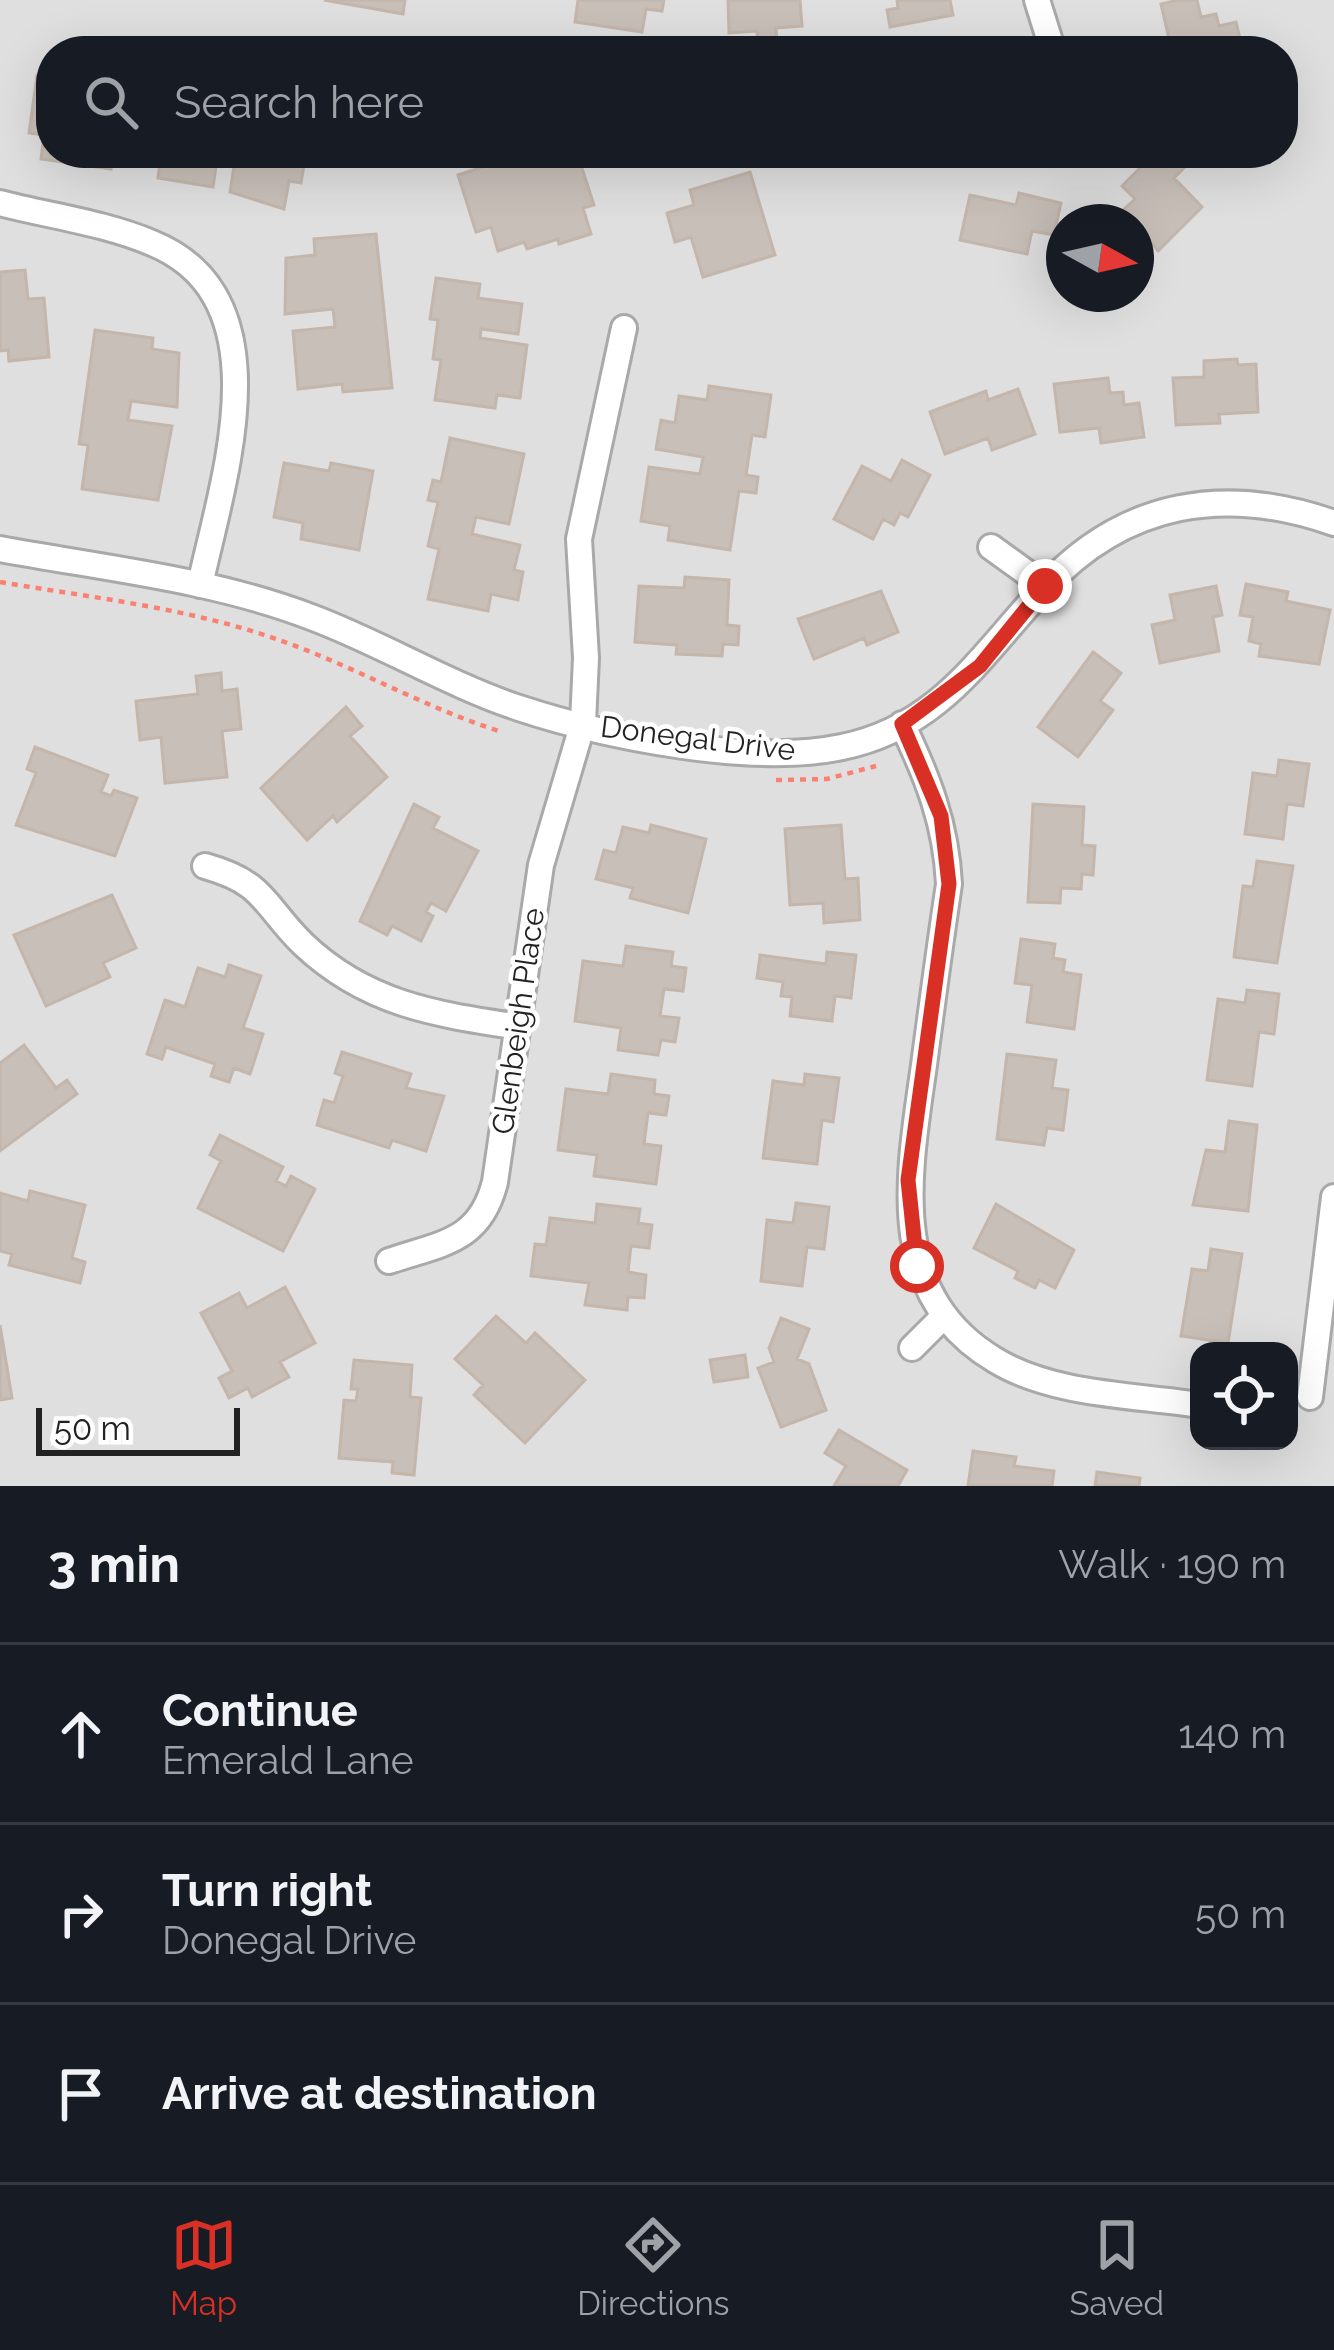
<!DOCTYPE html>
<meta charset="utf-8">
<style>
body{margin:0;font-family:Raleway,sans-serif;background:#20242c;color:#f1f3f6}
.controls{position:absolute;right:36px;bottom:36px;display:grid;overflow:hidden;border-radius:24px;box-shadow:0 12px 48px #0002}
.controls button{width:108px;height:108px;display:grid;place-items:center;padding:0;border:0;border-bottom:3px solid #363941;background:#171b24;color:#f1f3f6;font:60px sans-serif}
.compass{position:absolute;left:1046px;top:204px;width:108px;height:108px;border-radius:50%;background:#171b24;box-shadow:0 12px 48px #0002;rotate:98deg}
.scale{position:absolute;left:36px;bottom:30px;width:204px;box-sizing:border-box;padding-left:12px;border:6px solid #222;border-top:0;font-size:33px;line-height:42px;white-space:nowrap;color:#222;-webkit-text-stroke:9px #fff;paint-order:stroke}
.stop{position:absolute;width:36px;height:36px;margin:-27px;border:9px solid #d93025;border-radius:50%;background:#fff}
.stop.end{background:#d93025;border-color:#fff;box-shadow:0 3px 12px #0008}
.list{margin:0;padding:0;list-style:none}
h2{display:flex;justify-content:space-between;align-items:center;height:156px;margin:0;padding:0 48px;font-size:51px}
h2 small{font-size:39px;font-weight:400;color:#9ea1a6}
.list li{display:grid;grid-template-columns:78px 1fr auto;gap:36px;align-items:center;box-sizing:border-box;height:180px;padding:0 48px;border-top:3px solid #363941}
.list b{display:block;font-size:45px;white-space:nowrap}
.list p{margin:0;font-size:39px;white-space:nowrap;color:#9ea1a6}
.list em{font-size:39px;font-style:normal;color:#9ea1a6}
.icon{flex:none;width:66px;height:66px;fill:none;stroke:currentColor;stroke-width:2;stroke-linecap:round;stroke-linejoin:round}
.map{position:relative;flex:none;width:1334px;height:1486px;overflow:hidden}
.search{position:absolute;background:#171b24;box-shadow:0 12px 48px #0002;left:36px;right:36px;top:36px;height:132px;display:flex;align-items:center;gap:30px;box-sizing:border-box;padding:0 42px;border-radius:48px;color:#9ea1a6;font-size:45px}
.sheet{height:696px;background:#171b24}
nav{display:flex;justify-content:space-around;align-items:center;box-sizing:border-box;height:168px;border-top:3px solid #363941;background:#171b24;font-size:33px;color:#9ea1a6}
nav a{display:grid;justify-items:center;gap:6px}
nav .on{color:#d93025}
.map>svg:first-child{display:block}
.residential{fill:#e0dfdf;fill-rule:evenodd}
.building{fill:#c7bfb8;stroke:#c4b6ab;stroke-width:3}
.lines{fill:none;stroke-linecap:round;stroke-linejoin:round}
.minor-casing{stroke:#a9a9a9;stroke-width:30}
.path{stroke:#fa8072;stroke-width:4.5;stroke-dasharray:6 6;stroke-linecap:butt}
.minor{stroke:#fff;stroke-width:24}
.route{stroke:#d93025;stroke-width:15}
.labels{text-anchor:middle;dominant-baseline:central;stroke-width:9;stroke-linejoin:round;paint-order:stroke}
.street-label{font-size:30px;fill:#222;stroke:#fff}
</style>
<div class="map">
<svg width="1334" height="1486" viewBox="0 0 1334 1486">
<rect width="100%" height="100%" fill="#f2efe9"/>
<!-- residential -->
<path class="residential" d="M0 0H1334V1486H0ZM51 51H1283V153H51ZM1064 222H1136V294H1064ZM1199 1351H1289V1441H1199Z"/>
<!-- building -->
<path class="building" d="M324 0H405L403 14Z
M578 0H664L662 11 646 9 642 32 575 22Z
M728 0H800L802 26 776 28 777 44 758 45 757 31 729 33Z
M897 0H950L953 15 890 27 887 10 898 8Z
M1178 0H1197L1201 17 1216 14 1219 26 1236 22 1243 51H1188L1187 45 1171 48 1161 4Z
M37 76 51 78V153H113L111 169 41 159 44 135 29 133Z
M161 153H218L213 187 158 178Z
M236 153H306L301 183 289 181 284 209 230 192Z
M525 153H534L536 160 577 153 594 205 583 208 591 234 559 244 558 239 527 249 524 242 498 251 491 227 476 232 458 175Z
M1155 153H1177L1188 164 1174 178 1202 207 1158 251 1136 222 1120 213 1135 199 1122 186Z
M750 172 775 255 703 277 691 237 675 242 667 213 694 205 690 190Z
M1019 193 1061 203 1054 235 1032 231 1027 254 960 240 970 195 1016 205Z
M376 234 392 388 343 392 342 384 298 389 293 331 335 327 333 309 285 314 286 258 315 255 314 239Z
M25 270 28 299 44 298 49 357 9 361 8 350 0 351V272Z
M436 278 480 284 478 298 522 304 518 334 481 329 480 338 527 345 520 398 497 395 495 408 435 400 441 360 433 359 438 320 430 319Z
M95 330 153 338 152 349 179 353 177 407 131 401 128 420 172 426 158 500 82 489 88 445 79 444Z
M1237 359 1238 365 1256 364 1258 412 1219 414 1220 423 1176 425 1173 378 1204 377V361Z
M1108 378 1110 393 1123 392 1124 405 1139 403 1144 437 1101 443 1099 428 1060 432 1054 384Z
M709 386 771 395 765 437 752 435 746 475 758 477 756 493 739 491 730 550 668 540 670 526 641 521 649 467 700 474 703 457 656 449 661 420 675 423 679 396 707 400Z
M1018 389 1035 434 992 450 988 438 945 454 930 412 986 391 988 400Z
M450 438 524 454 509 524 476 517 472 534 520 545 514 570 523 572 518 600 491 594 488 611 428 599 439 549 428 546 438 502 428 500 433 480 441 482Z
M902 460 930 475 908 517 900 513 894 525 883 519 873 539 834 519 862 466 891 481Z
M284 463 329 471 331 463 373 471 359 550 301 539 303 523 274 517Z
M685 577 729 580 727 625 739 626 738 645 723 644 722 656 676 654 677 645 635 642 639 586 684 588Z
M1246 584 1288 592 1286 601 1330 610 1319 664 1259 656 1261 644 1249 641 1253 617 1240 615Z
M1216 586 1222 615 1213 617 1219 651 1160 663 1152 625 1175 620 1170 595Z
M881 591 898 632 867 645 864 638 814 659 798 619Z
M1093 652 1121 673 1100 701 1113 710 1078 757 1038 727Z
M221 673 222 691 237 689 241 729 222 731 227 777 165 783 161 737 140 740 136 701 198 694 196 676Z
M346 707 362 726 350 736 387 777 337 822 333 816 307 840 261 788Z
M35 747 108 775 101 792 111 796 114 790 137 798 115 856 16 825 36 773 27 769Z
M1279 760 1309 764 1303 806 1287 804 1283 839 1245 834 1253 773 1277 776Z
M414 804 439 817 433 828 478 851 446 911 431 903 426 912 433 916 421 941 392 926 387 935 360 921Z
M1033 804 1084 807 1082 845 1095 846 1093 875 1082 874 1081 889 1061 888 1060 903 1028 902Z
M651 825 706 839 688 913 630 898 633 888 596 879 604 850 616 853 623 827 649 833Z
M841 825 845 879 858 878 860 920 824 923 823 903 790 905 785 829Z
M1257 861 1293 866 1277 963 1234 957 1243 886 1253 887Z
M112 895 136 948 103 963 110 977 46 1006 14 935Z
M1021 939 1055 944 1053 958 1065 960 1063 972 1081 975 1074 1029 1027 1022 1032 985 1015 983Z
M626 946 673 952 671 966 686 968 683 991 664 989 660 1016 679 1018 675 1042 661 1040 658 1055 618 1050 621 1028 575 1021 583 961 623 966Z
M827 952 856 955 851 998 835 996 832 1021 790 1016 792 997 781 996 783 982 757 978 760 955 826 964Z
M229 965 261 976 243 1028 263 1034 250 1074 234 1068 229 1082 211 1076 215 1064 166 1047 162 1059 147 1054 165 1000 185 1007 198 968 225 977Z
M1247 990 1279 994 1274 1034 1259 1032 1252 1086 1207 1080 1218 999 1245 1003Z
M24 1045 56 1088 67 1080 77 1094 0 1151V1063Z
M342 1052 411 1074 406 1088 444 1096 426 1151 392 1140 389 1148 317 1125 324 1100 334 1103 343 1076 335 1073Z
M1007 1054 1056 1060 1052 1088 1068 1090 1063 1130 1047 1128 1044 1145 997 1139Z
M611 1074 655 1080 654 1094 669 1096 666 1115 648 1113 644 1144 661 1146 656 1184 594 1176 597 1155 558 1150 566 1089 608 1094Z
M805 1074 839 1078 833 1122 822 1120 817 1164 763 1158 773 1081 804 1085Z
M1229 1121 1257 1125 1248 1211 1193 1205 1206 1150 1225 1152Z
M220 1135 283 1167 276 1181 286 1186 291 1176 315 1189 283 1251 198 1208 221 1161 210 1155Z
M30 1191 85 1205 72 1258 85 1262 80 1283 9 1265 12 1254 0 1251V1193L28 1201Z
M796 1203 829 1207 824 1249 807 1247 802 1286 761 1281 767 1220 793 1223Z
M597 1204 640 1209 638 1223 652 1225 649 1248 631 1246 628 1272 646 1275 644 1298 628 1297 627 1310 585 1305 589 1283 531 1276 535 1244 546 1245 550 1218 595 1223Z
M996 1204 1074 1250 1055 1288 1039 1280 1035 1288 1015 1278 1018 1271 974 1248Z
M1211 1249 1242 1254 1228 1343 1181 1336 1192 1269 1208 1271Z
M285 1287 315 1343 280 1362 289 1377 252 1397 248 1388 229 1398 219 1378 232 1371 201 1313 239 1293 247 1308Z
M496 1316 526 1343 535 1333 585 1380 525 1443 474 1395 483 1385 455 1359Z
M781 1318 809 1329 797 1359 809 1364 826 1410 781 1427 758 1368 774 1362 769 1348Z
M0 1325 12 1398 0 1400Z
M745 1355 748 1377 714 1382 710 1360Z
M354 1360 412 1365 410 1397 421 1398 414 1475 392 1473 393 1462 339 1458 344 1400 356 1401 358 1389H351Z
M839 1430 907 1470 898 1486H834L846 1466 825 1453Z
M973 1451 1016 1457 1014 1466 1054 1471 1052 1486H968Z
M1097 1472 1140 1478 1139 1486H1095Z"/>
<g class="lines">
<!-- minor casing -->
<g class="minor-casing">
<path id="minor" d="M1037 0 1053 51
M0 203C50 216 105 223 152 243 287 298 222 482 200 585
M991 547 1045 586
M0 549C103 568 212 579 311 617 381 643 447 684 519 708 607 737 752 766 842 747 940 727 981 655 1044 588 1125 500 1226 485 1334 523
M902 724C928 778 946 824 949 884 940 944 932 1004 924 1065 909 1172 884 1294 995 1360 1052 1395 1134 1395 1199 1405
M205 866C266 883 263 905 303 944 365 1003 433 1014 514 1026
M389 1261C442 1243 480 1242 495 1182L541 865 583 723 586 658 579 539 624 328
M912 1348 944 1316
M1310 1397 1334 1197"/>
</g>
<!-- path -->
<path class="path" d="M0 582C94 598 189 608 279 640 354 666 423 707 499 731
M776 780 827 779 876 766"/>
<!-- minor -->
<use href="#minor" class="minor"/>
</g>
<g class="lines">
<!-- route -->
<path class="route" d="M917 1266 908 1180 949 884 941 816 902 724 980 666 1045 586"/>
</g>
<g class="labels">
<!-- street labels -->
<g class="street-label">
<text transform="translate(698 738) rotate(7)">Donegal Drive</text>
<text transform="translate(518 1021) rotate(-82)">Glenbeigh Place</text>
</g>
</g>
</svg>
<div class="controls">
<button><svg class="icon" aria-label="locate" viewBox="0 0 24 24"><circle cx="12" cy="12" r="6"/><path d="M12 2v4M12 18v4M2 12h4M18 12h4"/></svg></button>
</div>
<svg class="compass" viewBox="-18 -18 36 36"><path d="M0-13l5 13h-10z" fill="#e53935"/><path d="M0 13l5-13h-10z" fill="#9ea1a6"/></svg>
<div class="scale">50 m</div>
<div class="stop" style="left:917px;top:1266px"></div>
<div class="stop end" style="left:1045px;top:586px"></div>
<div class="search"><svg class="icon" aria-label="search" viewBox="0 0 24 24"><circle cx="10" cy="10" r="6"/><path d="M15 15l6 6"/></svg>Search here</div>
</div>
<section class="sheet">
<h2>3 min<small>Walk · 190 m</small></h2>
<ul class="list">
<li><svg class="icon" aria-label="ahead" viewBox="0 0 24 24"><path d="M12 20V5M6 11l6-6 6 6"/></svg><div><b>Continue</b><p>Emerald Lane</p></div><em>140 m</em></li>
<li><svg class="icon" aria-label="right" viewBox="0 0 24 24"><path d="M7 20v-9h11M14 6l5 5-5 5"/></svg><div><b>Turn right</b><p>Donegal Drive</p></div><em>50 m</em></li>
<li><svg class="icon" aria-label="arrive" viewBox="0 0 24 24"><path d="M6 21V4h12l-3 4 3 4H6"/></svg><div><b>Arrive at destination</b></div></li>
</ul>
</section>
<nav>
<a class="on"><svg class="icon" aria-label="map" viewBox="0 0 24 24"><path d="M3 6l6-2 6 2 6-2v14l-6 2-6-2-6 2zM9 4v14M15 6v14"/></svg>Map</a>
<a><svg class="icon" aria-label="directions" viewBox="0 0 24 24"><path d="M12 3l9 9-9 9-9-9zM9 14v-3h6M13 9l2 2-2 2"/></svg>Directions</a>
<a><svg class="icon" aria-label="saved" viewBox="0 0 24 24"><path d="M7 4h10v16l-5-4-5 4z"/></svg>Saved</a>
</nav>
